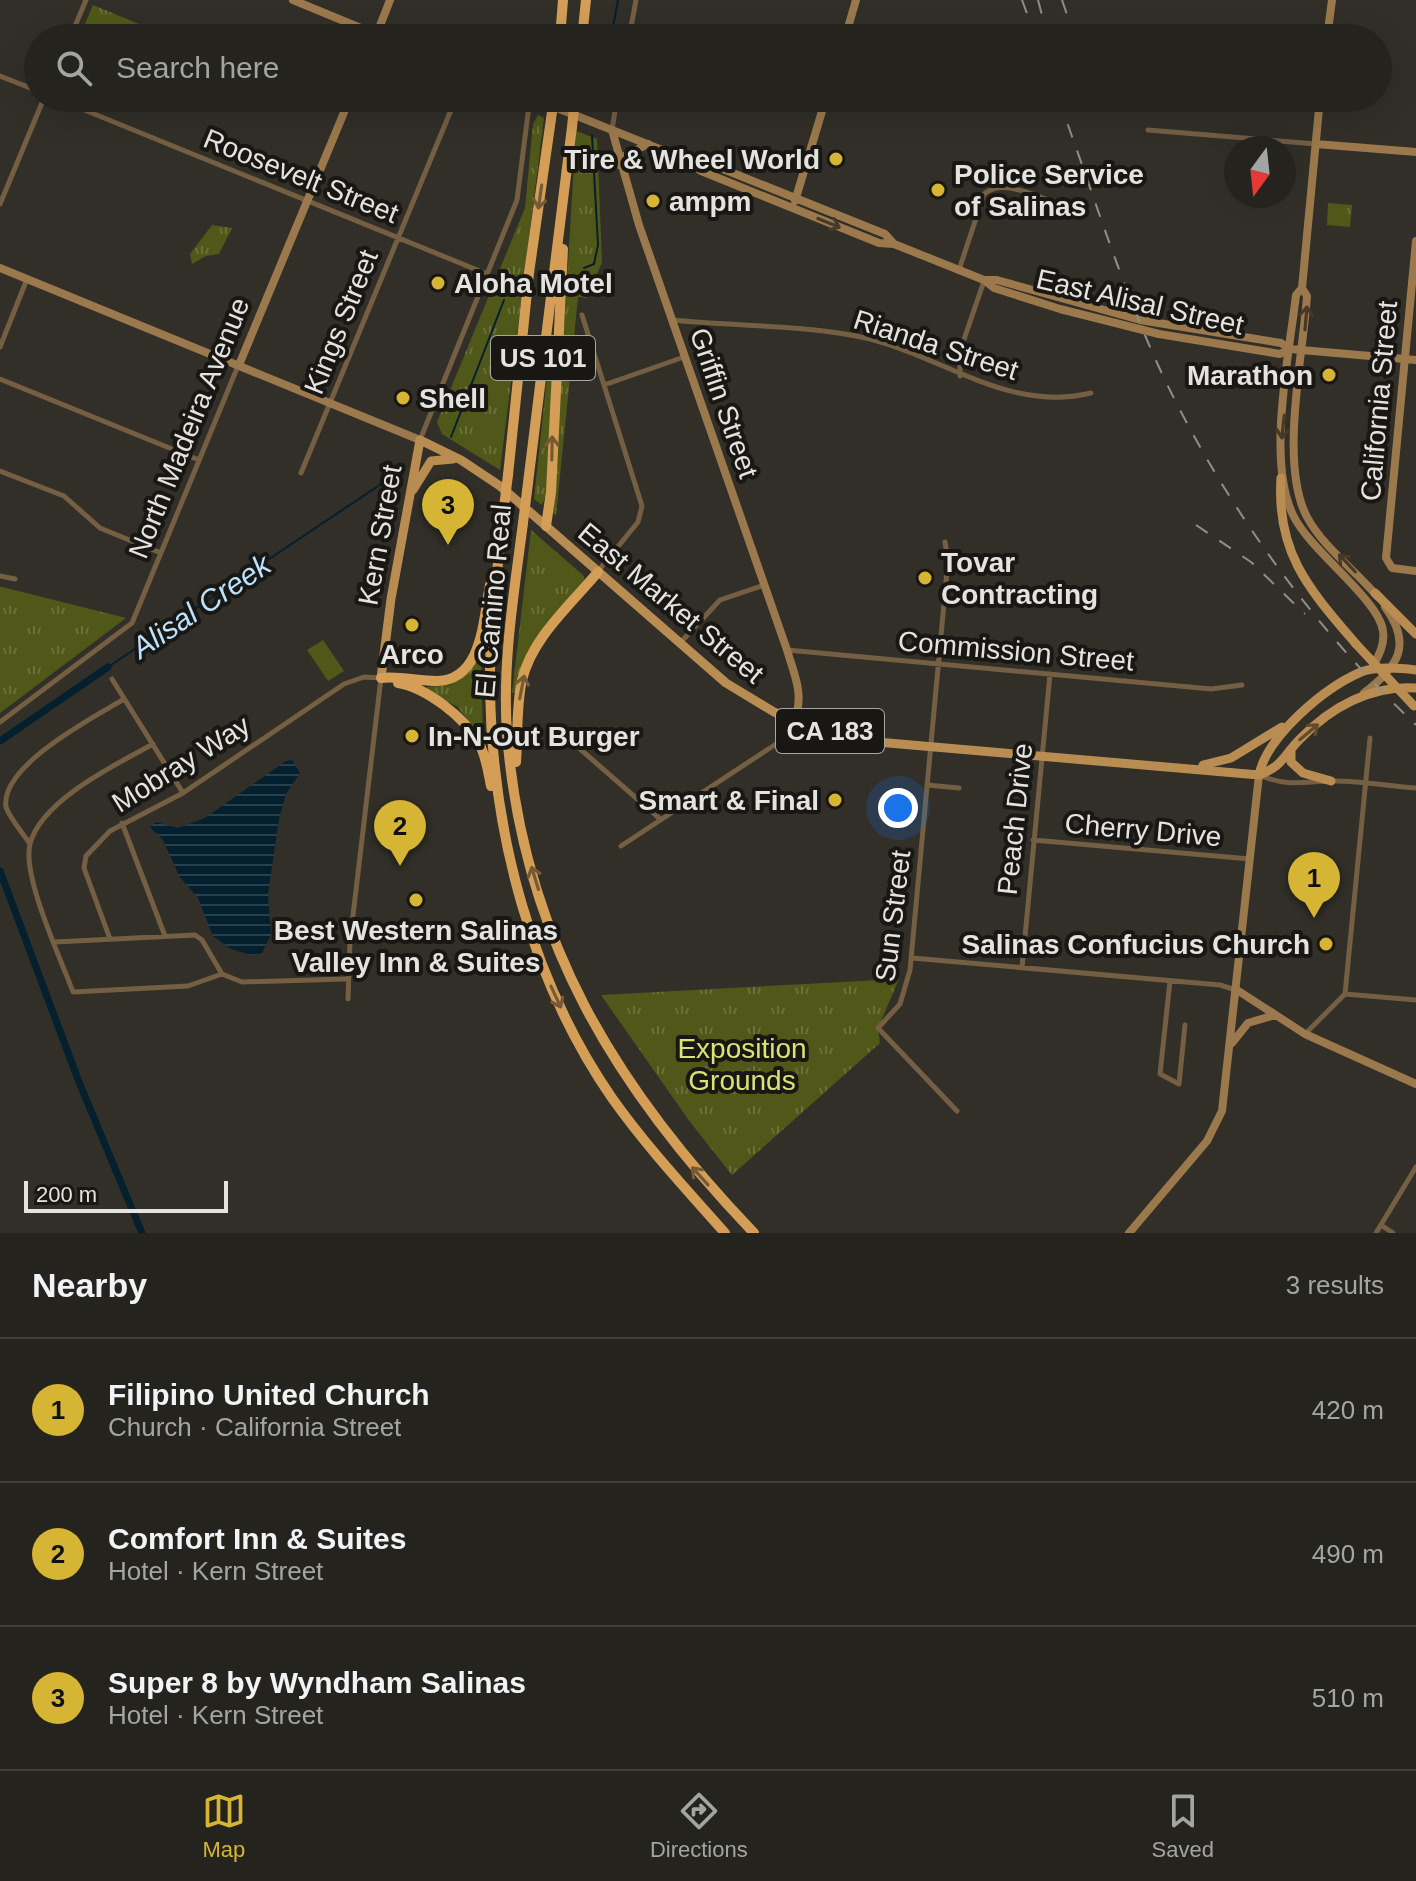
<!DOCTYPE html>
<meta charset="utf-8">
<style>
body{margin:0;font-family:Arial,sans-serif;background:#312f2b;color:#f1f3f6}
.compass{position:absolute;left:1224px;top:136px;width:72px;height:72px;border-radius:50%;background:#25231e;box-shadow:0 8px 32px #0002;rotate:195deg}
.scale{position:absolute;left:24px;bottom:20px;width:204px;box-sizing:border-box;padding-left:8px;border:4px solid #e4e3df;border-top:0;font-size:22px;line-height:28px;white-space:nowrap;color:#e4e3df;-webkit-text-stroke:6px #181714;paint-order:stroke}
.you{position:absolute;left:898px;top:808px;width:28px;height:28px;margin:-20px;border:6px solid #fff;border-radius:50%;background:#1a73e8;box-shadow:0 0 0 12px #1a73e833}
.badge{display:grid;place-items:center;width:52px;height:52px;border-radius:50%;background:#d6b534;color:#111;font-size:26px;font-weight:700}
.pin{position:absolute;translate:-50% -66px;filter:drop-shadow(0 2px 4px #0008)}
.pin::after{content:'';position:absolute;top:42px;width:28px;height:24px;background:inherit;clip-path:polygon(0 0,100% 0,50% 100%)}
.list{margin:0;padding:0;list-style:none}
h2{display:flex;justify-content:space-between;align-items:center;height:104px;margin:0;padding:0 32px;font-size:34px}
h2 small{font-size:26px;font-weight:400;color:#a3a4a4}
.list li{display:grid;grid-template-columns:52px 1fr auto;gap:24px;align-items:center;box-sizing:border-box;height:144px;padding:0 32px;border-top:2px solid #42403c}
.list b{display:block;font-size:30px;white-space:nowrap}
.list p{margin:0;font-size:26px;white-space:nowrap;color:#a3a4a4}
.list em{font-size:26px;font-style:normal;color:#a3a4a4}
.icon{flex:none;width:44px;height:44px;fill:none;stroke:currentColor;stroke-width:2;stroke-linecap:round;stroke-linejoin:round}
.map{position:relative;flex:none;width:1416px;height:1233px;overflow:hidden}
.search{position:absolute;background:#25231e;box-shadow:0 8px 32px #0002;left:24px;right:24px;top:24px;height:88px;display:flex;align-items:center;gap:20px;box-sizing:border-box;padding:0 28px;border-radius:44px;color:#a3a4a4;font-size:30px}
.sheet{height:536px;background:#25231e}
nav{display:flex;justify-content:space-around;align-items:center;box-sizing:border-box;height:112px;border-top:2px solid #42403c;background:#25231e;font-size:22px;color:#a3a4a4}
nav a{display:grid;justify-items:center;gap:4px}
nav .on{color:#d6b534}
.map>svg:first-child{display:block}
.grass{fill:url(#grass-tufts)}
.pitch{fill:#505819}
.water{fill:url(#water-rules)}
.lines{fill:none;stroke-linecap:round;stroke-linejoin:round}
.stream{stroke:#041f2e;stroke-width:2}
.canal{stroke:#041f2e;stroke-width:7}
.street{stroke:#745f43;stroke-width:5}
.secondary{stroke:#9b794c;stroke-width:8}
.primary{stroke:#b98c52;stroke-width:9}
.highway{stroke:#d49e57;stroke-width:10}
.rail{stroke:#908e89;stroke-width:2;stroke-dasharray:14 14;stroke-linecap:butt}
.primary-bridge{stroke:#b98c52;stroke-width:9}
.highway-bridge{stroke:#d49e57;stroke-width:10}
.oneway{stroke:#765a36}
.oneway2{stroke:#463928}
.oneway3{stroke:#604c30}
.poi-dot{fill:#d6b534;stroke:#181714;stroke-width:3}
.labels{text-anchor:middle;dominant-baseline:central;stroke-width:8;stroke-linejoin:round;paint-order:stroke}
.shield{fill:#181714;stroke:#a7a6a2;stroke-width:2}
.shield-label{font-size:26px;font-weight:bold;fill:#e4e3df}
.poi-label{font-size:28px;font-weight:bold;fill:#e4e3df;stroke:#181714;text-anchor:start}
.street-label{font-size:28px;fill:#e4e3df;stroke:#181714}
.park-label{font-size:28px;fill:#d5e574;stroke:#181714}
.water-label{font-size:30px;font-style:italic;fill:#bbe3fe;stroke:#181714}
</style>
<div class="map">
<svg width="1416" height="1233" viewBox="0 0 1416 1233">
<defs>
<pattern id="grass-tufts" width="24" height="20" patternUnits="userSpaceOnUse" patternTransform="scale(2)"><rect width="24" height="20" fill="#505819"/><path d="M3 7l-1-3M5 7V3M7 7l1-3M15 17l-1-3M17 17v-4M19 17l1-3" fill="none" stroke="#69703a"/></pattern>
<pattern id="water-rules" width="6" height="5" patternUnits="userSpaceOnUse" patternTransform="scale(2)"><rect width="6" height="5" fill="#041f2e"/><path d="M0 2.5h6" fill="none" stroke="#283f4c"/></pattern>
</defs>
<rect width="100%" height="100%" fill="#312f28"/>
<!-- grass -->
<path class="grass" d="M93 5 144 26 172 31 169 38H79Z
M538 115 544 118 500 470 442 434 437 422 525 208 533 124Z
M576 131 597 139 602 262 587 298 578 297 556 516 553 513Z
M1328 203 1352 205 1350 227 1327 225Z
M212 225 232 228 219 254 206 256 192 264 190 254Z
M549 358H553L547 493 542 505 534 499Z
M531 530 584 576V580L545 625 517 693H512Z
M0 587H2L126 618 0 713Z
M481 655 483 737 480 739 458 707 437 697 426 687 450 685 459 680Z
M899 979 878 1028 880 1043 732 1175 690 1122 601 995Z"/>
<!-- pitch -->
<path class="pitch" d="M323 640 344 671 328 681 307 650Z"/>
<!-- water -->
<path class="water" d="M292 760 300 773 286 794 279 819 268 894 271 935 262 953 251 955 231 949 213 936 198 898 179 876 163 840 150 827 156 822 178 828 205 818 286 761Z"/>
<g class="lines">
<!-- stream -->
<path class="stream" d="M611 38 618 0
M597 109 599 98
M584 268 594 264 598 245 592 135
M451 437 504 300
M107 665 108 667 402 470"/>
<!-- canal -->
<path class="canal" d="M0 741 108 667
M0 871 79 1082 142 1233"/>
<!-- street -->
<path class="street" d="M70 38 86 0
M629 38 636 0
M0 76 38 91
M55 98 487 274
M612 130 617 98
M1148 130 1316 144
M0 204 44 98
M959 270 984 194C1005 176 1040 200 1065 205
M582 315 642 506 638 522 598 571
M672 320C733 326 797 325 856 336 937 351 1005 414 1091 393
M0 347 27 279
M960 376V351L984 281
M0 379 199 460
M604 385 684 357
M420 440 517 200 530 98
M0 471 64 496 100 528 161 553
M301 473 456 98
M945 542 948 560 910 970 900 1004 878 1028 957 1111
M0 576 15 579
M680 643 720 600 764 585
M787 650 1211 689 1242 685
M112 679 183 793
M0 722 132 623 238 366
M153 744C117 764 41 800 30 844 22 877 61 959 73 992L188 986 222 974 242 982 346 979
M579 748 659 818
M1259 775C1290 788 1304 781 1334 781 1361 781 1389 786 1416 788
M927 785 959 788
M122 823 165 936
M1033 840 1250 859
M30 844C23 833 10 819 6 807 0 765 96 716 124 699
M621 846 776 744 793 721
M110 939 84 868 86 856 110 831 183 793 344 684 364 677 381 678 350 941 348 999
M55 942 195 935 202 940 222 974
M912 958 1220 985 1236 990
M1022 968 1050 674
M1170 981 1160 1074 1179 1084 1185 1025
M1345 994 1370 738
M1305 1034 1345 994 1416 1000
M1381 1225 1393 1233
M1376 1233 1416 1167"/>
<!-- secondary -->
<path class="secondary" d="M293 0 385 38
M376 36 390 0
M845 38 856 0
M1327 38 1332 0
M532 98 687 160 703 161 885 234 894 244
M1320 98 1302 288 1296 295C1289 356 1266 463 1294 517 1312 552 1379 600 1383 631 1385 644 1379 655 1373 666
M612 130 639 225 787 650C794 674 805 696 794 720
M1316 144 1416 152
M688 161 701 171 879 243 894 244 984 280 994 288 1060 309 1159 334 1280 354 1290 349
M621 166 626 155 648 144
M795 201 826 98
M1416 241 1386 558 1392 568 1416 571
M0 268 420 440
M984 280H997L1140 320 1281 343 1290 349 1416 360
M1302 288 1307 296C1303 356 1279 464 1307 517 1323 547 1355 570 1377 596
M239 365 350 98
M1364 693C1398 667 1413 645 1385 607
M1237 990 1305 1034 1416 1084
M1232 1043 1248 1023 1275 1015
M1129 1233 1207 1141 1222 1111 1259 775"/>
<!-- primary -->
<path class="primary" d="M1281 478C1276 554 1310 590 1356 644
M413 490 431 461 453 459
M1375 593 1416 634
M381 678 391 599 420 440 461 460 500 486 726 683 774 712 808 725 877 742 1259 775C1283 766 1283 756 1300 739 1331 707 1371 685 1416 688
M1291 751V762L1303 773 1331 781
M1203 765 1231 758 1282 727
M1259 775C1267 736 1324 688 1361 672 1376 666 1400 668 1416 670"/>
<!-- highway -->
<path class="highway" d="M560 38 563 0
M582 38 586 0
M508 475 529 273 551 119
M527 491 572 127
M504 507C498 568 489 628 490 689 492 831 531 981 612 1098 646 1146 686 1189 725 1233
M523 523C514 593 502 664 507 734 523 938 616 1089 754 1233
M546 526 551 492 563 249
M381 678C400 676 418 681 437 681 483 680 483 619 490 585
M398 683C427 688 464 717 479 743 486 756 488 771 491 786
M516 762C518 736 516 706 522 680 532 638 570 605 598 572"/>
<!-- rail -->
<path class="rail" d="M1022 0 1036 38
M1038 0 1048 38
M1062 0 1075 38
M1058 98C1097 202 1128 311 1180 410 1240 525 1321 635 1416 725
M1196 525 1251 562 1305 614"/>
<!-- primary-bridge -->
<path class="primary-bridge" d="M1356 644 1414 706"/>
<!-- highway-bridge -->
<path class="highway-bridge" d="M551 119 554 98
M572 127 575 98
M504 507 508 475
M523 523 527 491"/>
</g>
<!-- one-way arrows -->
<defs><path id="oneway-shaft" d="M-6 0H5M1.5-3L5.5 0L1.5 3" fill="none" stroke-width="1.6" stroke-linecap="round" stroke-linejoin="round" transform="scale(2)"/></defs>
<g class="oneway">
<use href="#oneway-shaft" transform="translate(540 197) rotate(98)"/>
<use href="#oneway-shaft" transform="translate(552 448) rotate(-89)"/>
<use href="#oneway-shaft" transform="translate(522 687) rotate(-79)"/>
<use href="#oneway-shaft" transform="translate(535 878) rotate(-107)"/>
<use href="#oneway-shaft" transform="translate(556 997) rotate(65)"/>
<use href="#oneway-shaft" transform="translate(700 1176) rotate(-132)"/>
</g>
<g class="oneway2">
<use href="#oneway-shaft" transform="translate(829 223) rotate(22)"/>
<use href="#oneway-shaft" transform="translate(1306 318) rotate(-85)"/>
<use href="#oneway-shaft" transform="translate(1283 427) rotate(96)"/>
<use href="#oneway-shaft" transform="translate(1347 563) rotate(-133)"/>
</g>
<use class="oneway3" href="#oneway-shaft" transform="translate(1309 732) rotate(-40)"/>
<!-- markers -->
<g class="poi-dot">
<circle cx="836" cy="159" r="8"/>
<circle cx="938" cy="190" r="8"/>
<circle cx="653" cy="201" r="8"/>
<circle cx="438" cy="283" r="8"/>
<circle cx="1329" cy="375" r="8"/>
<circle cx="403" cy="398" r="8"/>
<circle cx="925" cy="578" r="8"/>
<circle cx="412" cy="625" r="8"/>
<circle cx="412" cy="736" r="8"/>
<circle cx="835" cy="800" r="8"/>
<circle cx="416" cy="900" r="8"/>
<circle cx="1326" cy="944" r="8"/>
</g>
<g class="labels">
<!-- shield labels -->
<g class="shield">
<rect x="491" y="336" width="104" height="44" rx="6"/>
<rect x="776" y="709" width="108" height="44" rx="6"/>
</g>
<g class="shield-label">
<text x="543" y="358">US 101</text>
<text x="830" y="731">CA 183</text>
</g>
<!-- poi labels -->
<g class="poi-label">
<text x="820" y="159" text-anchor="end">Tire &amp; Wheel World</text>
<text x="954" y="174">Police Service<tspan x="954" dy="32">of Salinas</tspan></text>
<text x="669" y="201">ampm</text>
<text x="454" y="283">Aloha Motel</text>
<text x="1313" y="375" text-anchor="end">Marathon</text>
<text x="419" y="398">Shell</text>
<text x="941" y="562">Tovar<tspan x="941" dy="32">Contracting</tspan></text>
<text x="412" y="654" text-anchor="middle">Arco</text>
<text x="428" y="736">In-N-Out Burger</text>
<text x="819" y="800" text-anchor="end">Smart &amp; Final</text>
<text x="416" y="930" text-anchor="middle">Best Western Salinas<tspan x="416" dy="32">Valley Inn &amp; Suites</tspan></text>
<text x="1310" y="944" text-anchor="end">Salinas Confucius Church</text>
</g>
<!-- street labels -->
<g class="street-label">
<text transform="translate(301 176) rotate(22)">Roosevelt Street</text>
<text transform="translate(1140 302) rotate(13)">East Alisal Street</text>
<text transform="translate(341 322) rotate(-68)">Kings Street</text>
<text transform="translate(936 345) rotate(18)">Rianda Street</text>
<text transform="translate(1379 401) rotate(-85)">California Street</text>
<text transform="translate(724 403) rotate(71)">Griffin Street</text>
<text transform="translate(189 428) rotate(-68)">North Madeira Avenue</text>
<text transform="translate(380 535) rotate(-80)">Kern Street</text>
<text transform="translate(493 601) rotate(-85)">El Camino Real</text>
<text transform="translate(671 603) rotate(40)">East Market Street</text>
<text transform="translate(1016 651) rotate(5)">Commission Street</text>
<text transform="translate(181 764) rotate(-32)">Mobray Way</text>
<text transform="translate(1015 819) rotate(-84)">Peach Drive</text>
<text transform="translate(1143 830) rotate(5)">Cherry Drive</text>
<text transform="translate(893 916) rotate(-83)">Sun Street</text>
</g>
<!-- park labels -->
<g class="park-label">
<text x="742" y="1048">Exposition<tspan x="742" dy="32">Grounds</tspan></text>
</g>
<!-- water labels -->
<g class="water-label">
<text transform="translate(201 606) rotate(-34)">Alisal Creek</text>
</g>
</g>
</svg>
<svg class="compass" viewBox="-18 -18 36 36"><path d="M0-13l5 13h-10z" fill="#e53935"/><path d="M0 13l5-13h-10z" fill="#a3a4a4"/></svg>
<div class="scale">200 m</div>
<div class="you"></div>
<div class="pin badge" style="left:1314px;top:918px">1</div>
<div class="pin badge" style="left:400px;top:866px">2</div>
<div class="pin badge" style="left:448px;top:545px">3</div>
<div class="search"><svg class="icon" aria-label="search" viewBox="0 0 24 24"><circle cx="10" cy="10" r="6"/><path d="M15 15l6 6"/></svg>Search here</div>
</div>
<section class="sheet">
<h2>Nearby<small>3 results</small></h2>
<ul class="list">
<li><span class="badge">1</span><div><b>Filipino United Church</b><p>Church · California Street</p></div><em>420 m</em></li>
<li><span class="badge">2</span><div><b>Comfort Inn &amp; Suites</b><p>Hotel · Kern Street</p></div><em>490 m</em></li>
<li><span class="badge">3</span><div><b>Super 8 by Wyndham Salinas</b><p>Hotel · Kern Street</p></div><em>510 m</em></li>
</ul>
</section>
<nav>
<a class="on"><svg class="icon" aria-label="map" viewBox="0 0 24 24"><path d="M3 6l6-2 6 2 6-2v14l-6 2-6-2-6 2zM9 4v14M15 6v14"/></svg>Map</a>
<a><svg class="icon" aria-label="directions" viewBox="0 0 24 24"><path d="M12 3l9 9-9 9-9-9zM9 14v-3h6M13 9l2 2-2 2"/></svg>Directions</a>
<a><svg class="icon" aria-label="saved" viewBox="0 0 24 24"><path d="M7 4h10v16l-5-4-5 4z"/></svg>Saved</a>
</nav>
